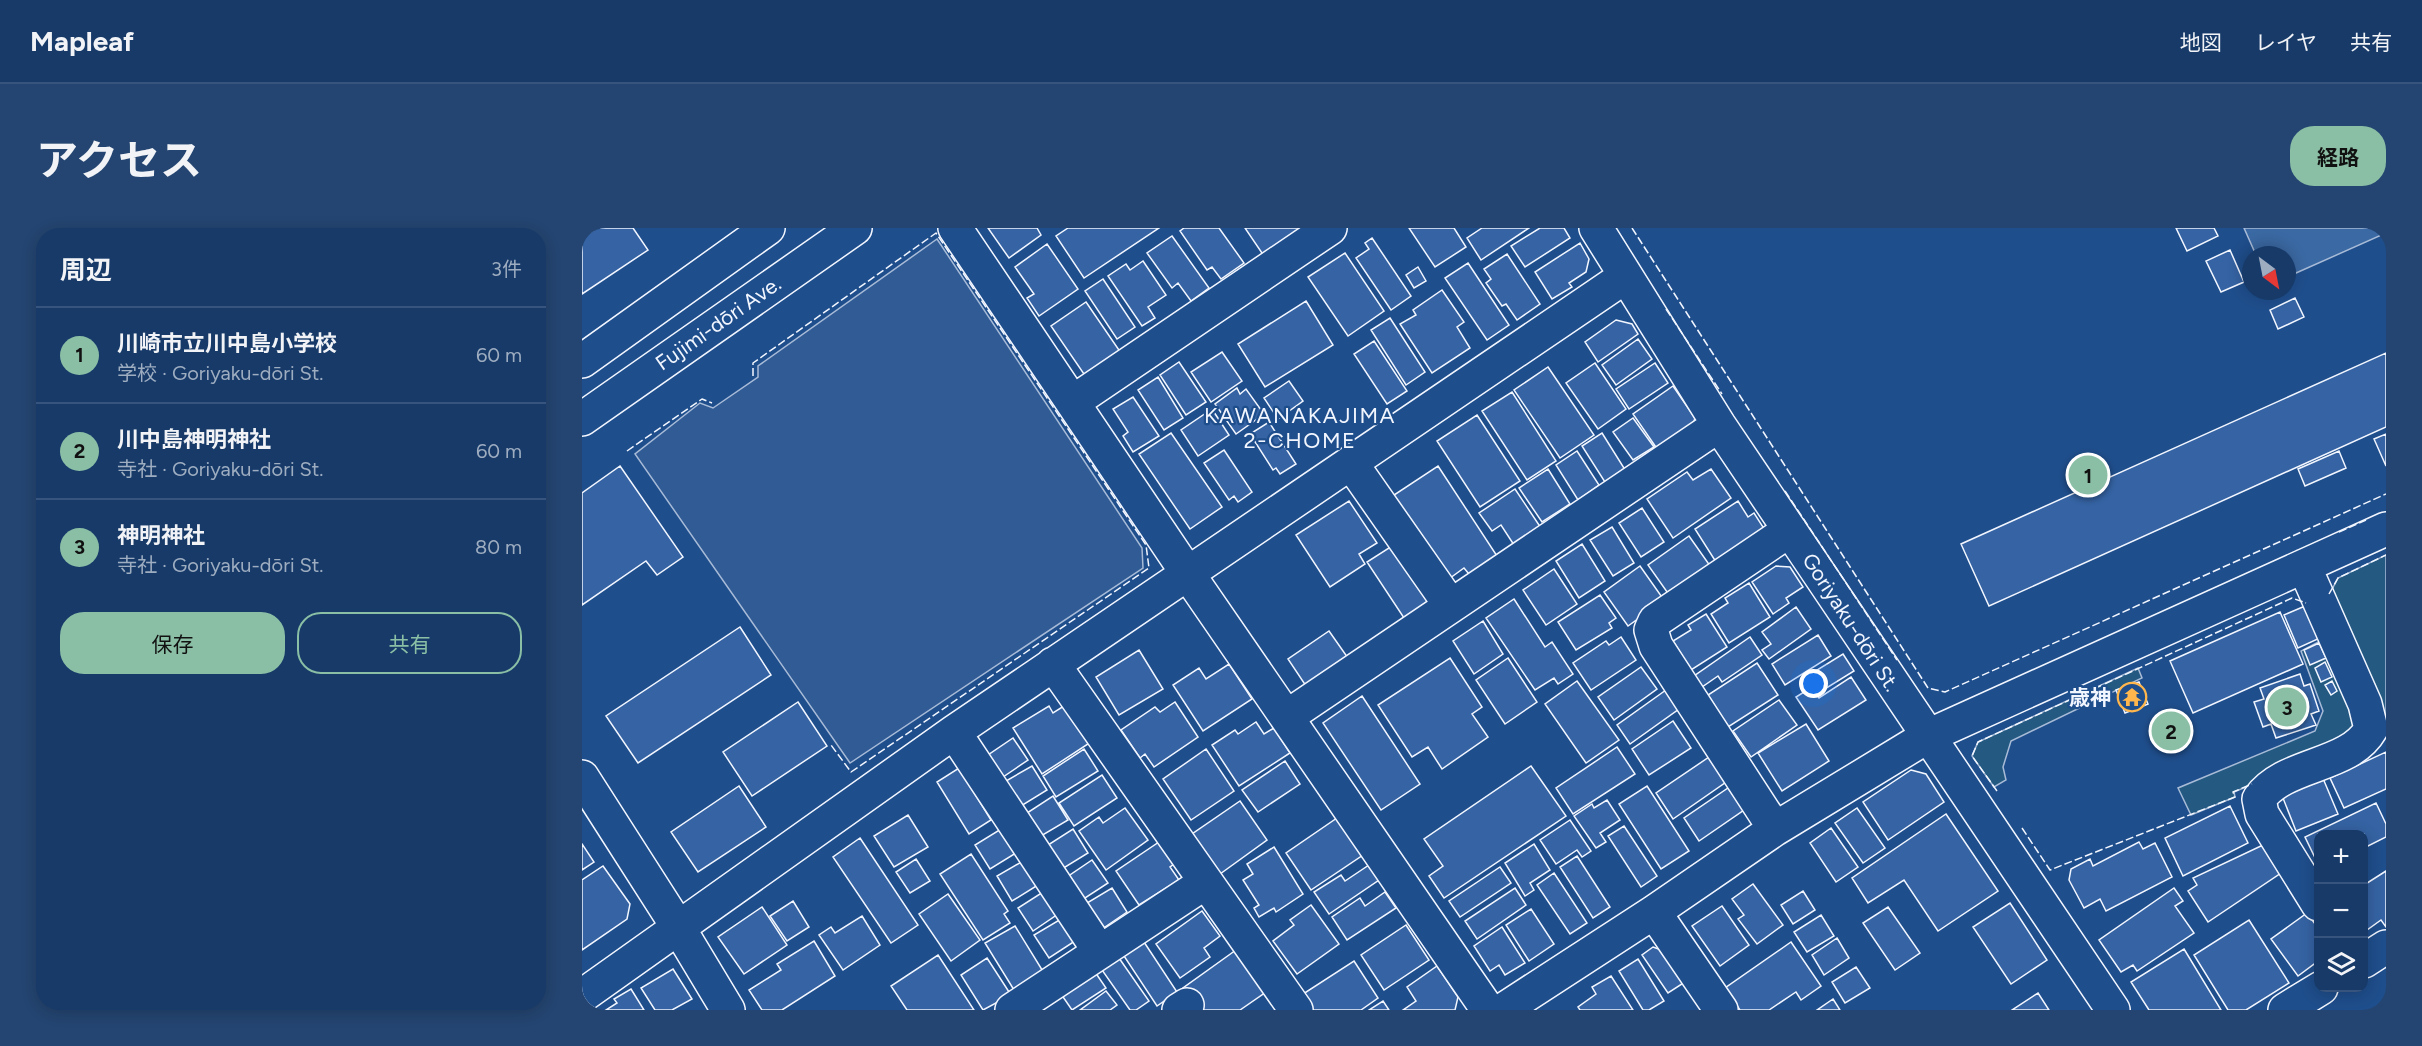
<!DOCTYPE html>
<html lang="ja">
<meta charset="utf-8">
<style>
body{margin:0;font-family:Figtree,"Noto Sans JP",sans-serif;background:#244571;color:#f1f3f6}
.controls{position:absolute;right:18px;bottom:18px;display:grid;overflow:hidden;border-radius:12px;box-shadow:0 3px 15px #0003}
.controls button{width:54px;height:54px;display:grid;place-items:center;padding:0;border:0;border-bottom:2px solid #36547d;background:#173a69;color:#f1f3f6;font:30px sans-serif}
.compass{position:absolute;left:1660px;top:18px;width:54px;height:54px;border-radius:50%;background:#173a69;box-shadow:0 3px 15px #0003;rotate:148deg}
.you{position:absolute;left:1232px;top:456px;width:21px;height:21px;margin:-15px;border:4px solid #fff;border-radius:50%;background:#1a73e8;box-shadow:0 0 0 9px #1a73e833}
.badge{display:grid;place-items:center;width:39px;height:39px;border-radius:50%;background:#8abfa5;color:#111;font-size:20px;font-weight:700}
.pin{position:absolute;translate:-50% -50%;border:3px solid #fff;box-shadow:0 2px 6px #0006}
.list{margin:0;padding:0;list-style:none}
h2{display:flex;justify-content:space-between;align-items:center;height:78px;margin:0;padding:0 24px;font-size:26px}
h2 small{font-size:20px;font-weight:400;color:#9eadc0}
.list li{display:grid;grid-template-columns:39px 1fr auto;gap:18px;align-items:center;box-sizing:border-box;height:96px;padding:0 24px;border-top:2px solid #36547d}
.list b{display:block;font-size:22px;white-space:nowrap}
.list p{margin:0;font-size:20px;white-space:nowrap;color:#9eadc0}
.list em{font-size:20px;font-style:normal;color:#9eadc0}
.actions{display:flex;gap:12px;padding:18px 24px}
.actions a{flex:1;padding:14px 0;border:2px solid #8abfa5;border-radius:24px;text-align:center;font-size:21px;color:#8abfa5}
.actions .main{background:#8abfa5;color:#111}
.icon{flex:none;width:33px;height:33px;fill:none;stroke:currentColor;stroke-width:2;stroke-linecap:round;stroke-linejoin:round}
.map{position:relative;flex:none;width:1804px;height:782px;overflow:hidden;border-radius:24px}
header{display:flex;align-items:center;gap:36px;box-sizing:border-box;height:84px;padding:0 30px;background:#173a69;border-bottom:2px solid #36547d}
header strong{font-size:28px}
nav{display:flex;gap:33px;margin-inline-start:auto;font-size:21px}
.intro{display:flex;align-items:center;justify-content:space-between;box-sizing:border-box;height:144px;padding:0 36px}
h1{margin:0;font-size:42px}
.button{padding:15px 27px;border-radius:24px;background:#8abfa5;color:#111;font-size:21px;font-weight:700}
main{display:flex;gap:36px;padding:0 36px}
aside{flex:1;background:#173a69;border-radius:24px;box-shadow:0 3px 15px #0003}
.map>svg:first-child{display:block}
.green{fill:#245a82;stroke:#a8bbd7;stroke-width:1.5}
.parking{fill:#305b95;stroke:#a8bbd7;stroke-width:1.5}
.water{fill:#3b69a3;stroke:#a8bbd7;stroke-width:1.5}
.building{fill:#3563a3;stroke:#f2f6ff;stroke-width:1.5}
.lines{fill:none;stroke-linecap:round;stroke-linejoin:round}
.minor-casing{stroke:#f2f6ff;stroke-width:36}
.highway-casing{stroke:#f2f6ff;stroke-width:36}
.minor{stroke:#1f4e8c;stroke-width:33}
.highway{stroke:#1f4e8c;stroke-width:33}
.fence{stroke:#f2f6ff;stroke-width:1.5;stroke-dasharray:8 3;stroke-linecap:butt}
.labels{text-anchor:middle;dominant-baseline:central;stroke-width:4.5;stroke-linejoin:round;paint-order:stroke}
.street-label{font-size:21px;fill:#f2f6ff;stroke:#1f4e8c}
.poi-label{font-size:21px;font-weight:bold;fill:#f2f6ff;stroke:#1f4e8c;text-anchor:end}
.neighbourhood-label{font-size:22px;letter-spacing:1.5px;fill:#f2f6ff;stroke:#1f4e8c}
</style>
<header>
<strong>Mapleaf</strong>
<nav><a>地図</a><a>レイヤ</a><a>共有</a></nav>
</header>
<div class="intro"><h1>アクセス</h1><a class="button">経路</a></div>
<main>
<aside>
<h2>周辺<small>3件</small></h2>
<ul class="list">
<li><span class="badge">1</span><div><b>川崎市立川中島小学校</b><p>学校 · Goriyaku-dōri St.</p></div><em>60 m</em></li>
<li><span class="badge">2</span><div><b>川中島神明神社</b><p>寺社 · Goriyaku-dōri St.</p></div><em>60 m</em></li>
<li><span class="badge">3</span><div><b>神明神社</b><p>寺社 · Goriyaku-dōri St.</p></div><em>80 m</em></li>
</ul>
<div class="actions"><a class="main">保存</a><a>共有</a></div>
</aside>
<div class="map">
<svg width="1804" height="782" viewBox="0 0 1804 782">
<rect width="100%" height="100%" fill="#1f4e8c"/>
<!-- green -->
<path class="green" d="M1804 327V489L1747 367 1756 350Z
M1742 411 1775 490 1766 516 1652 564 1653 569 1609 587 1596 560 1733 503 1741 483 1719 423Z
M1556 440 1560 450 1429 513 1421 539 1424 552 1412 559 1390 528 1396 514Z"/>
<!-- parking -->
<path class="parking" d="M355 11 560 320 561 340 268 535 53 226 118 175 131 180 176 149V138Z"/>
<!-- water -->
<path class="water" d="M1662 0H1804V5L1705 49V27H1674Z"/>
<!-- building -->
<path class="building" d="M15 0H51L66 22 0 66V10Z
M406 0H455L459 7 427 30Z
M486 0H577L502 50 474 8Z
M602 0H637L662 35 639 51 630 39 625 42 598 3Z
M663 0H721L682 28Z
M827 0H872L884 19 853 39Z
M900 0H947L899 32 885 10Z
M958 0H982L988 10 943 39 929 18Z
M1594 0H1632L1636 8 1605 23Z
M590 8 627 60 609 73 596 55 590 60 565 25Z
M790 10 829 68 809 82 774 30 787 21 783 15Z
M998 15 1007 31 1004 44 987 55 990 59 970 71 953 44Z
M465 16 496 61 457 88 445 70 452 66 433 39Z
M1648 22 1662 54 1639 64 1624 33Z
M763 25 802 83 766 108 726 49Z
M925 26 958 76 935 92 924 76 920 78 904 55 909 51 902 41Z
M561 33 584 67 566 79 573 90 560 98 526 48 544 36 548 42Z
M886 35 927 97 905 112 863 50Z
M836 39 844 53 832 60 824 47Z
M521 51 553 99 535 111 503 63Z
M860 62 882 94 875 99 888 120 850 145 818 96 834 87 831 82Z
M1713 70 1722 89 1696 101 1688 82Z
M724 73 751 117 683 159 656 116Z
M504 74 539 125 504 149 469 98Z
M808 90 843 144 824 157 789 102Z
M1034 92 1050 96 1056 106 1016 134 1003 114Z
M1056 111 1070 131 1034 157 1020 137Z
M792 113 825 163 805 176 772 126Z
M640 124 660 153 629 174 609 144Z
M1804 125V199L1407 378 1379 316Z
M597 134 624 174 604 187 578 147Z
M1013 135 1044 181 1016 201 984 155Z
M1073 135 1086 155 1047 181 1034 161Z
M966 139 1012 207 978 230 932 162Z
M576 149 601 190 582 202 556 162Z
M707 153 721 173 696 191 682 170Z
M1091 158 1113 190 1108 207 1078 225 1051 186Z
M655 160 658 166 664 161 682 186 654 206 633 176Z
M930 164 974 233 945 252 900 183Z
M551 169 577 208 551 224 541 208 546 204 531 181Z
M630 181 647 207 616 228 599 202Z
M895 187 938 253 898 279 855 213Z
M1051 190 1072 219 1051 232 1031 204Z
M687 194 714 236 698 246 694 240 691 242 668 206Z
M589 205 640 279 608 301 557 226Z
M1020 205 1047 248 1028 262 1000 218Z
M1804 206V238L1792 211Z
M642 222 670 264 656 274 652 268 647 272 622 235Z
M995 223 1017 257 996 272 974 237Z
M1757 223 1764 240 1723 258 1716 241Z
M38 238 101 329 75 347 64 333 0 377V265Z
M856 238 915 328 887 346 882 340 864 353 809 269Z
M966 241 988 276 960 294 937 260Z
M1129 241 1149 270 1091 310 1065 271 1105 244 1111 252Z
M933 261 959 300 932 317 919 297 910 303 897 285Z
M767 273 795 315 777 326 783 336 748 359 714 307Z
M1156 273 1166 289 1172 285 1181 299 1176 314 1134 334 1113 301Z
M1060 280 1082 314 1059 329 1037 295Z
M1030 299 1052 335 1031 348 1008 312Z
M1107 308 1131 342 1090 371 1066 337Z
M1000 316 1023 353 997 370 974 333Z
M810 318 849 376 824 393 785 334Z
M1058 338 1082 372 1046 398 1022 364Z
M1194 338 1208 339 1221 359 1204 370 1207 375 1191 386 1170 354Z
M972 341 995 376 964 397 941 362Z
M1167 355 1188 389 1147 415 1129 386 1146 375 1143 370Z
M1018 367 1034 390 1027 395 1030 400 994 422 976 394Z
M932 371 963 419 970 414 991 446 976 456 972 450 953 462 904 390Z
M1723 378 1738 410 1716 420 1702 387Z
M1214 379 1229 401 1187 431 1180 422 1189 416 1180 404Z
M1698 384 1721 436 1611 485 1588 433Z
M1124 386 1145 419 1109 442 1091 413 1109 402 1106 397Z
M901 393 921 426 892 446 871 413Z
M158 399 189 447 56 535 24 488Z
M747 403 766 430 724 458 706 431Z
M1236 407 1249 428 1203 457 1190 436Z
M1039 409 1054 432 1009 462 991 435 1024 413 1027 417Z
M1168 409 1180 427 1140 454 1136 448 1120 459 1112 448Z
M1737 415 1744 430 1728 437 1722 422Z
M557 422 581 461 537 487 514 449Z
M1261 426 1272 443 1238 464 1227 447Z
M868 430 900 479 890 486 906 509 860 541 846 519 830 529 796 477Z
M926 430 955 474 923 496 894 452Z
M1743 434 1750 449 1739 454 1733 440Z
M1175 435 1196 467 1146 499 1126 467Z
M647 436 670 471 621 503 591 457 617 440 624 451Z
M1059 439 1075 461 1032 492 1016 469Z
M1718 446 1722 458 1728 456 1737 483 1729 486 1734 497 1694 510 1689 496 1681 499 1672 474 1682 471 1678 460Z
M1269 449 1284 472 1236 502 1214 469 1230 459 1237 470Z
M995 453 1037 512 1004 535 963 476Z
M1750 453 1755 463 1749 467 1743 457Z
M1557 454 1566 476 1543 485 1534 462Z
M1084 462 1097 481 1048 516 1035 497Z
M780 468 838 556 799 582 741 495Z
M1197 472 1215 497 1169 529 1151 503Z
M216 474 245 518 170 568 141 524Z
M593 474 616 509 572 539 563 526 558 530 539 502 573 479 578 484Z
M485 476 509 514 460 546 431 500 467 478 471 485Z
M1091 493 1109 520 1067 547 1050 521Z
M674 494 682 506 692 500 708 525 657 558 630 517 653 502 656 506Z
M1224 496 1247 533 1200 563 1176 525Z
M431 510 446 532 421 549 406 527Z
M1035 519 1053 546 991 586 974 560Z
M502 521 516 543 474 569 461 548Z
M624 521 652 563 609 592 581 551Z
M1804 524V561L1762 580 1748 550Z
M1130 527 1147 552 1091 591 1074 565Z
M703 533 718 556 676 584 660 562Z
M450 538 465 562 439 578 424 553Z
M949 538 984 588 862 670 847 648 861 638 842 611Z
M377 540 409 592 387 606 355 554Z
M1329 542 1344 546 1362 574 1306 612 1281 574Z
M520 547 535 570 492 598 477 575Z
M1740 548 1756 586 1714 603 1699 565Z
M157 558 184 599 116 644 89 604Z
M1065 558 1107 623 1079 641 1037 576Z
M1146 560 1162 582 1117 613 1102 590Z
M471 568 486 592 459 608 445 585Z
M1025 572 1038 592 1018 605 1024 614 1014 620 992 588 1010 576 1012 580Z
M658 573 685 612 638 646 610 606Z
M1794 575 1804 596V609L1782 620V606H1736V636L1723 609Z
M1648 578 1666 615 1601 648 1583 610Z
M543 580 566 612 524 642 497 603 517 589 521 595Z
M1275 580 1303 620 1281 635 1253 595Z
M1364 586 1416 663 1356 703 1322 652 1286 675 1270 650Z
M326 587 346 619 312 639 292 608Z
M755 590 781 627 729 662 704 625Z
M988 592 1009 623 1000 629 995 622 974 636 958 612Z
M1042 598 1075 648 1059 659 1026 608Z
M1249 600 1276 639 1254 654 1228 615Z
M419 601 434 625 408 641 393 617Z
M491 601 506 625 480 641 466 617Z
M278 610 336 697 309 715 251 629Z
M577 614 592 636 588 639 597 652 557 677 534 643Z
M1557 614 1561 621 1573 615 1590 649 1524 683 1518 671 1502 680 1487 652 1489 641 1508 631 1511 638Z
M0 616 12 634 0 642Z
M952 616 968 642 948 655 952 662 943 668 923 635Z
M1681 617 1699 645 1626 694 1606 663 1615 657 1611 650Z
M692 619 721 666 694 684 692 680 677 689 672 680 677 677 661 652 671 646 665 636Z
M389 626 426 683 422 686 428 695 401 712 358 646Z
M995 628 1028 679 1011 690 978 639Z
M334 631 348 653 328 665 314 644Z
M510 632 526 655 500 672 485 649Z
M441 633 456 657 430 673 415 648Z
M787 637 797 652 747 686 732 664 759 647 763 653Z
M21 638 48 676 45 691 0 722V652Z
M918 639 929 655 878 689 867 673Z
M1804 643V699L1799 692 1785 702 1782 698V657Z
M972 645 1005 695 988 706 955 657Z
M1171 656 1201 697 1175 716 1156 691 1162 687 1150 671Z
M530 660 545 684 520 701 505 675Z
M933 660 944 677 895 711 883 693Z
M1592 660 1601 673 1593 678 1612 705 1555 743 1551 737 1539 744 1517 712Z
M1221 663 1233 682 1211 696 1199 677Z
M461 664 476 686 451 703 436 680Z
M803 664 814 680 765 712 750 689 778 670 783 678Z
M366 666 398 712 369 733 337 686Z
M211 673 227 699 205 713 188 688Z
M1428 675 1465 732 1429 756 1391 699Z
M729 677 757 716 715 746 691 713 712 697 708 692Z
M1140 678 1167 717 1138 738 1110 698Z
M180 679 205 717 162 746 136 709Z
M1306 679 1338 725 1313 742 1281 695Z
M949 681 972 716 947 733 924 697Z
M620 683 638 708 622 720 628 729 598 750 574 716Z
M1725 685 1736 700V733L1716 748 1689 711Z
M1239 687 1252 708 1225 724 1212 704Z
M280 688 298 717 261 742 237 707 249 699 253 705Z
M479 691 493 713 467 730 452 707Z
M1667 692 1707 755 1664 782H1646L1612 727Z
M824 697 847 732 802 762 779 727Z
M433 698 462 745 432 762 403 715Z
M920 699 943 735 923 747 917 737 908 743 892 718Z
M1255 710 1267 730 1242 747 1230 727Z
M232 713 253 748 200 782H180L167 762 199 742 195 736Z
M562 714 595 764 575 778 542 728Z
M1209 714 1239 758 1219 772 1214 764 1187 782H1158L1143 760Z
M1071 719 1082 723 1103 754 1086 765 1060 727Z
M1602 721 1639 782H1567L1549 754Z
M654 722 684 764 658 782H617L601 760Z
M356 727 392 782H325L309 758Z
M405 730 429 767 401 782 379 747Z
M537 730 567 773 554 782H548L520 742Z
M1056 731 1082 773 1067 782H1061L1037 743Z
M772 733 796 770 779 782H731L721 766Z
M855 738 876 769 873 782H821L834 773 825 759Z
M1274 739 1288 760 1263 775 1250 754Z
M91 741 110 771 90 782H73L59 760Z
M513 744 524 760 490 782 479 766Z
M1029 748 1051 782H998L996 779 1014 766 1010 759Z
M49 761 62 782H24L35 775 32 771Z
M524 763 535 777 528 782H498Z
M1456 765 1467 782H1430Z
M1251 771 1258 782H1235Z
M801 773 807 782H787Z"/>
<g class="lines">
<!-- minor casing -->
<g class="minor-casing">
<path id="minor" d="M373 0 606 346 906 782
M1014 0 1137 197 1531 782
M491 174 748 0
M769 235 869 378
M1722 338 1783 476 1789 501C1767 540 1703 534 1677 571L1680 586 1736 676
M471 436 714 782
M706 488 1137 197
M372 504 518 724
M0 549 96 699 146 782
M1193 601 1074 418 1069 402 1073 393 1208 302
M1072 684 1139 782
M1782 733 1804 719
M0 768 372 504 1044 48
M430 782 624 654
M597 782 605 777
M921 782 1072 684 1193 601 1346 508 1804 301
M1703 782 1739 760"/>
</g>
<!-- highway casing -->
<g class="highway-casing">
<path id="highway" d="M0 133 186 0
M0 191 273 0"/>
</g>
<!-- minor -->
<use href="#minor" class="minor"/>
<!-- highway -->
<use href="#highway" class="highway"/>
<!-- fence -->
<path class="fence" d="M1050 0 1346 460 1363 464 1804 266
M1084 81 1140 166
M171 148V135L354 5 564 317 567 340 269 544 249 517
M45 223 120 171 130 175
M1203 263 1315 432
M1757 304 1784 292
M1747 366 1756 350 1804 327
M1415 563 1390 528 1396 514 1710 370 1724 375
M1440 600 1468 642 1653 569 1651 564 1670 556"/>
</g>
<!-- icons -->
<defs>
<g id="temple-ring" transform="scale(1.5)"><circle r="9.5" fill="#1f4e8c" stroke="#ffb74d" stroke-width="1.5"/><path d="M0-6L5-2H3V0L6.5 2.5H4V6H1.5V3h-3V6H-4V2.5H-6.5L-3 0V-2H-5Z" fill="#ffb74d"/></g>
</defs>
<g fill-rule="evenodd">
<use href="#temple-ring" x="1550" y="469"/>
</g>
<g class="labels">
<!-- street labels -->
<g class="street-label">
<text transform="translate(136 95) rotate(-35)">Fujimi-dōri Ave.</text>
<text transform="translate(1269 394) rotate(57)">Goriyaku-dōri St.</text>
</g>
<!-- poi labels -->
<g class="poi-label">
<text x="1529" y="469">歳神</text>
</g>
<!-- neighbourhood labels -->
<g class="neighbourhood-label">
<text x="718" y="187">KAWANAKAJIMA<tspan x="718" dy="25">2-CHOME</tspan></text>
</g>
</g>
</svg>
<div class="controls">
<button>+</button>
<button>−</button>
<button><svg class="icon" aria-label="layers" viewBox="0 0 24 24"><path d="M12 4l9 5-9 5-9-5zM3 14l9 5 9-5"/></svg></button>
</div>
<svg class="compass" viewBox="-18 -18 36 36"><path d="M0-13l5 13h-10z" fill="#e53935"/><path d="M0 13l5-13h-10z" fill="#9eadc0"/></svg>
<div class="you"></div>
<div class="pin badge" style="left:1506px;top:247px">1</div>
<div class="pin badge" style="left:1589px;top:503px">2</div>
<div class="pin badge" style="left:1705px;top:479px">3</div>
</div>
</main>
